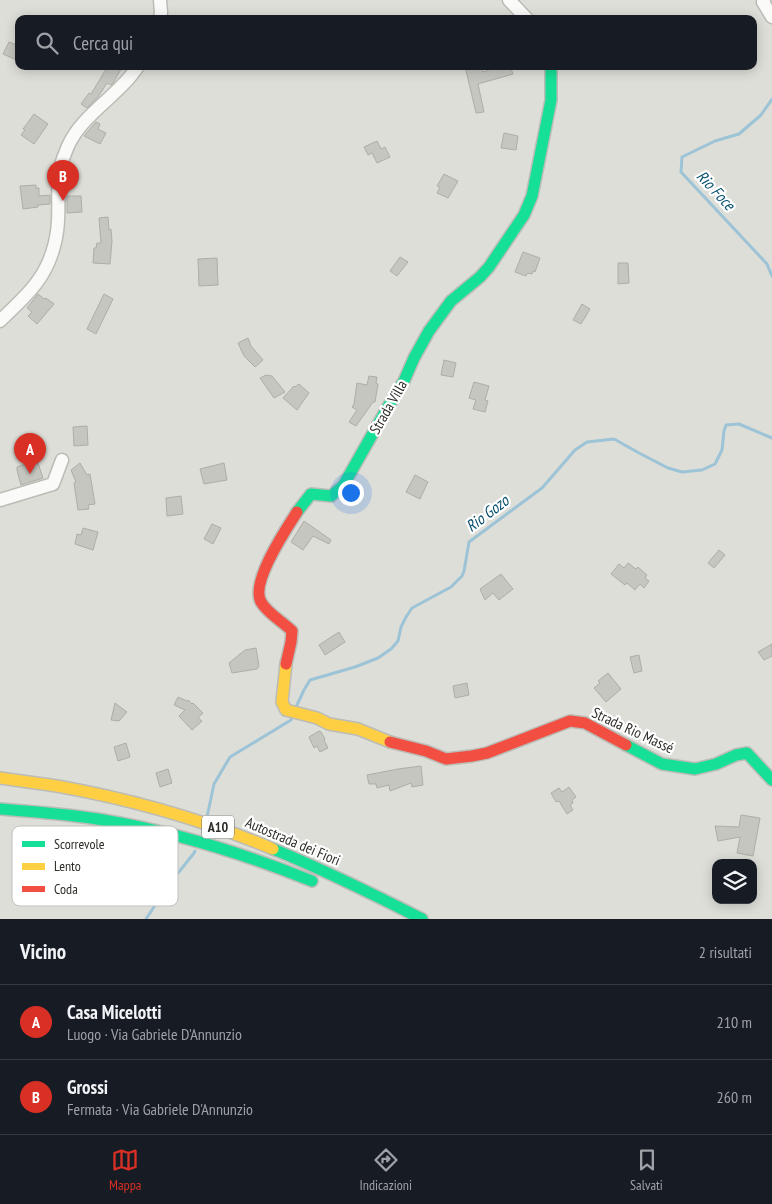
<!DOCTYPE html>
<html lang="it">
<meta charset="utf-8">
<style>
body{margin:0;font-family:"PT Sans Narrow",sans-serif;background:#242831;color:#f1f3f6}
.controls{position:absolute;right:15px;bottom:15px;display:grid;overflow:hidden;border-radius:10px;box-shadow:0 2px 12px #0003}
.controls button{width:45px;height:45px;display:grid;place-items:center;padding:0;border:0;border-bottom:1px solid #363941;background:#171b24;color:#f1f3f6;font:25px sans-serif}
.you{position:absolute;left:350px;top:492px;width:18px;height:18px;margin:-12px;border:4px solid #fff;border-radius:50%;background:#1a73e8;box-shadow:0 0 0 8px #1a73e833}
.badge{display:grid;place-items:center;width:32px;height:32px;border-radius:50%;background:#d93025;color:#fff;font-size:16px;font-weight:700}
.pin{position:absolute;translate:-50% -41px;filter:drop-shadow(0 1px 2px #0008)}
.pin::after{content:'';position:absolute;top:26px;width:18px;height:15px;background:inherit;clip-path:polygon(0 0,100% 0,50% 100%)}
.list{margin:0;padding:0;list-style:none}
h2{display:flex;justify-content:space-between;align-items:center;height:65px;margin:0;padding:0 20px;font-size:21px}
h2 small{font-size:16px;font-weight:400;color:#9ea1a6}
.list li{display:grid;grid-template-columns:32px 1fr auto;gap:15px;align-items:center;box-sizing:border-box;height:75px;padding:0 20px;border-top:1px solid #363941}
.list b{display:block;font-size:19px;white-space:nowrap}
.list p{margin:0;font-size:16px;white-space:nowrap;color:#9ea1a6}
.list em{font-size:16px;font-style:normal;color:#9ea1a6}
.icon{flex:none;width:28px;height:28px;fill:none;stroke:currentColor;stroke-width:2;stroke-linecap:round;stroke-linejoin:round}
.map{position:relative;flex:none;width:772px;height:919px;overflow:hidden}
.search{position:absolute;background:#171b24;box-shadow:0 2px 12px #0003;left:15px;right:15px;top:15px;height:55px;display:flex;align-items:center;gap:12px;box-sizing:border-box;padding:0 18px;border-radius:10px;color:#9ea1a6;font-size:19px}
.sheet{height:215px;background:#171b24}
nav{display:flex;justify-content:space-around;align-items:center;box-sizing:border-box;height:70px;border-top:1px solid #363941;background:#171b24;font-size:14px;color:#9ea1a6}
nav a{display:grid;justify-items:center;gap:2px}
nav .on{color:#d93025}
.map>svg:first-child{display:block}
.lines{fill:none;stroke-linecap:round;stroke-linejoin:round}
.stream{stroke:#9cc3d6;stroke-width:3}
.building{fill:#c6c6c1;stroke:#aeada8}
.street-casing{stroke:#bcbcb7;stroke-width:15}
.fast-casing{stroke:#bcbcb7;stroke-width:14}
.slow-casing{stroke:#bcbcb7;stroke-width:14}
.jam-casing{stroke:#bcbcb7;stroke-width:14}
.street{stroke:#fafaf9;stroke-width:12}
.fast{stroke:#16e098;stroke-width:11}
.slow{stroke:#ffcf43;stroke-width:11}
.jam{stroke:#f24e42;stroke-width:11}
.labels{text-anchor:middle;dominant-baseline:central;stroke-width:4.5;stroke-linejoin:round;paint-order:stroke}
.shield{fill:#fff;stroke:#6d6c68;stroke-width:1}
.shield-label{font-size:14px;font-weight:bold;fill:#2e2d28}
.street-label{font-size:15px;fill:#2e2d28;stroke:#fff}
.water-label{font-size:16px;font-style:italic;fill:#054f6e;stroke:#fff}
.key{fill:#fff;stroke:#c0c0be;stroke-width:1}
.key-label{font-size:14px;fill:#2e2d28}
</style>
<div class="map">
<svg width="772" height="919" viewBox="0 0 772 919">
<rect width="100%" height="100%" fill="#deded8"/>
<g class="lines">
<!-- stream -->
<path class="stream" d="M772 99 761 115 739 134 715 141 682 157 681 172 767 264 772 276
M296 707 304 690 310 680 355 667 378 658 391 649 398 641 401 627 406 617 412 608 451 587 462 576 464 571 469 542 542 488 575 450 587 442 614 439 639 453 668 468 682 472 702 470 715 464 722 450 724 431 726 425 739 424 772 438
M207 817 214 784 230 757 291 720 292 717
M146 919 167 887 194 853 195 851"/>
</g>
<!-- building -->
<path class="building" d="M9 42 19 46V61L3 54Z
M108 66H123L113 83 111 85 107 83 98 97 87 108 81 104 89 93 91 94Z
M465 66H481L483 72 500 66H510L513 74 478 84 484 112 476 113Z
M34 114 48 124 34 144 21 135 25 130 23 129Z
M96 122 100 124 98 129 106 133 100 144 84 136Z
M504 133 518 136 516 150 501 148Z
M377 141 381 149 385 147 390 157 377 163 372 153 368 155 364 147Z
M444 174 458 181 448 198 437 193 440 187 437 186Z
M36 185V188H39V196L50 195V204L38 205V207L23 209 20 186Z
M67 196H81L82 212 67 213Z
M108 217 109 230 111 229 112 241 110 264 93 263 94 248H96L97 243H101L99 218Z
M523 252 540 258 535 272 533 271 532 274 527 273 526 276 515 272Z
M400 257 408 262 397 276 390 271Z
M217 258 218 285 199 286 198 259Z
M618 263H628L629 283 618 284Z
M38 294 44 299 46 298 54 304 37 324 28 316 32 312 27 308Z
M104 294 113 299 96 334 87 329Z
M582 304 590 309 581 324 573 320Z
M248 338 251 346 263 360 255 367 244 356 238 343Z
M444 360 456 363 453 377 441 375Z
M266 375 272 376 285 392 274 398 260 378Z
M369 376 377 377 376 383 378 384 375 402H373L356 426 349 422 357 410 352 407 354 404 357 383 367 385Z
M474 382 489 386 485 400 488 401 485 412 473 409 476 400 469 398Z
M299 384 309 393 297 410 283 398 294 386 295 387Z
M87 426 88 445 74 446 73 427Z
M37 460 43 478 21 485 17 470V467Z
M80 463 87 475 90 474 95 504 88 505 89 509 78 510 74 483 76 482 71 470Z
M224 463 227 480 204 484 200 469Z
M415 475 428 482 420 499 406 492Z
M181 496 183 514 167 516 166 498Z
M304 521 331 540 329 544 313 536 303 550 291 542Z
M212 524 221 528 213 544 204 539Z
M83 528 98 532 93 550 75 544 77 534 81 535Z
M719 550 725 555 714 568 708 563Z
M628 563 636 569 638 567 647 575 645 578 649 581 644 588 640 584 635 590 627 583 625 585 611 574 619 564 624 568Z
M501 574 513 589 499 600 493 593 485 600 480 589Z
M339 632 345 642 325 655 319 645Z
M772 644V656L764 660 758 652Z
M256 648 259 666 257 669 232 673 229 663 245 650Z
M639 655 642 671 634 673 630 657Z
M608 673 621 689 606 702 594 688 600 683 598 681Z
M467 683 469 695 455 698 453 686Z
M178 697 187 701 188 700 192 704 193 703 203 713 198 718 202 721 192 730 179 716 185 710 174 705Z
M115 703 127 712 119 721 111 720Z
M319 731 321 732 325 739 324 740 328 748 320 752 317 746 314 748 309 737Z
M126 743 130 757 118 761 114 747Z
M421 766 423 785 412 787 411 783 390 791 389 785 377 788 376 784H369L367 775 398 769Z
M168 769 172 783 160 787 156 773Z
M569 787 576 797 572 800 573 803 570 805 573 810 567 814 559 801 556 802 551 793 559 788 562 792Z
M741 815 760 818 753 856 737 853 740 837 718 841 715 826 739 827Z"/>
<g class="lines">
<!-- street casing -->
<g class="street-casing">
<path id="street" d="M509 0 527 19
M764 0 763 2 772 17
M160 19 161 12 160 0
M0 321C12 309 28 295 37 282 50 265 57 242 58 221 59 205 57 183 60 168 62 161 65 153 68 146 82 114 119 96 138 66
M0 500 53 484 62 460"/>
</g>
<!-- fast casing -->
<g class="fast-casing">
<path id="fast" d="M297 512 311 494 331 496 343 486 389 405 404 381 414 358 429 331 451 301 480 277 489 267 524 215 532 196 551 100V66
M626 745 662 764 695 769 716 764 736 755 747 753 772 780
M0 809C34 812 69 814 103 820 175 832 245 854 312 881
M273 849C324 870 373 894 422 919"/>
</g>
<!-- slow casing -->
<g class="slow-casing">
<path id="slow" d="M286 664 282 702 286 710 317 718 329 724 358 729 390 742
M0 778C19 781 38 783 57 786 130 799 204 820 273 849"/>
</g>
<!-- jam casing -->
<g class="jam-casing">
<path id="jam" d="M286 664 291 642 292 631C282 621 268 614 261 602 250 583 286 529 297 512
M390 742 426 751 446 759 472 756 487 753 570 721 585 723 626 745"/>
</g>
<!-- street -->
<use href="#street" class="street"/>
<!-- fast -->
<use href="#fast" class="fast"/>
<!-- slow -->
<use href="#slow" class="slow"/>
<!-- jam -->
<use href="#jam" class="jam"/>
</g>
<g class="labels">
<!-- shield labels -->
<rect class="shield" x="202" y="815.5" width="32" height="23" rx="4"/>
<g class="shield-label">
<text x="218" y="827">A10</text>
</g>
<!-- street labels -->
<g class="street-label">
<text transform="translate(388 407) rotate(-60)">Strada Villa</text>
<text transform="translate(633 730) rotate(25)">Strada Rio Massé</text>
<text transform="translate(293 841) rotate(23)">Autostrada dei Fiori</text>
</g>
<!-- water labels -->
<g class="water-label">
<text transform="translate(716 190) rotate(47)">Rio Foce</text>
<text transform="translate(487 513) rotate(-37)">Rio Gozo</text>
</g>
</g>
<!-- legend -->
<rect x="12" y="826" width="166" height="80" rx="8" class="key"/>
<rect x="22" y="841" width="23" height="6" fill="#16e098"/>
<rect x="22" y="863" width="23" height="7" fill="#ffcf43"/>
<rect x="22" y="886" width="23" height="6" fill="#f24e42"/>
<g class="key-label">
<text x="54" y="849">Scorrevole</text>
<text x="54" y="871">Lento</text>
<text x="54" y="894">Coda</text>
</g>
</svg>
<div class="controls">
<button><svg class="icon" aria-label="layers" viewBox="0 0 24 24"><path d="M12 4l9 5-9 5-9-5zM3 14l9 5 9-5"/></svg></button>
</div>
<div class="you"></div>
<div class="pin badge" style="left:30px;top:474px">A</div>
<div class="pin badge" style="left:63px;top:201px">B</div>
<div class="search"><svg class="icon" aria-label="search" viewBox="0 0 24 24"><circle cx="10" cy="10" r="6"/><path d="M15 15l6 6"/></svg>Cerca qui</div>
</div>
<section class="sheet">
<h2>Vicino<small>2 risultati</small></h2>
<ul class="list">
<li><span class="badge">A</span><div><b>Casa Micelotti</b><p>Luogo · Via Gabriele D'Annunzio</p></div><em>210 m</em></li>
<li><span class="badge">B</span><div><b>Grossi</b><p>Fermata · Via Gabriele D'Annunzio</p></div><em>260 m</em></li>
</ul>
</section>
<nav>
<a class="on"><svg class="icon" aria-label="map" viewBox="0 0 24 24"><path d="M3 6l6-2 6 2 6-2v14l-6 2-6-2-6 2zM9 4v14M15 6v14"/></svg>Mappa</a>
<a><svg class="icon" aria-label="directions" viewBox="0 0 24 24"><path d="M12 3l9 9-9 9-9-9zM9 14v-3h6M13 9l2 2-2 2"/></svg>Indicazioni</a>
<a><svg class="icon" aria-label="saved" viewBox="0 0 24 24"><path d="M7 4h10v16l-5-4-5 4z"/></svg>Salvati</a>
</nav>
